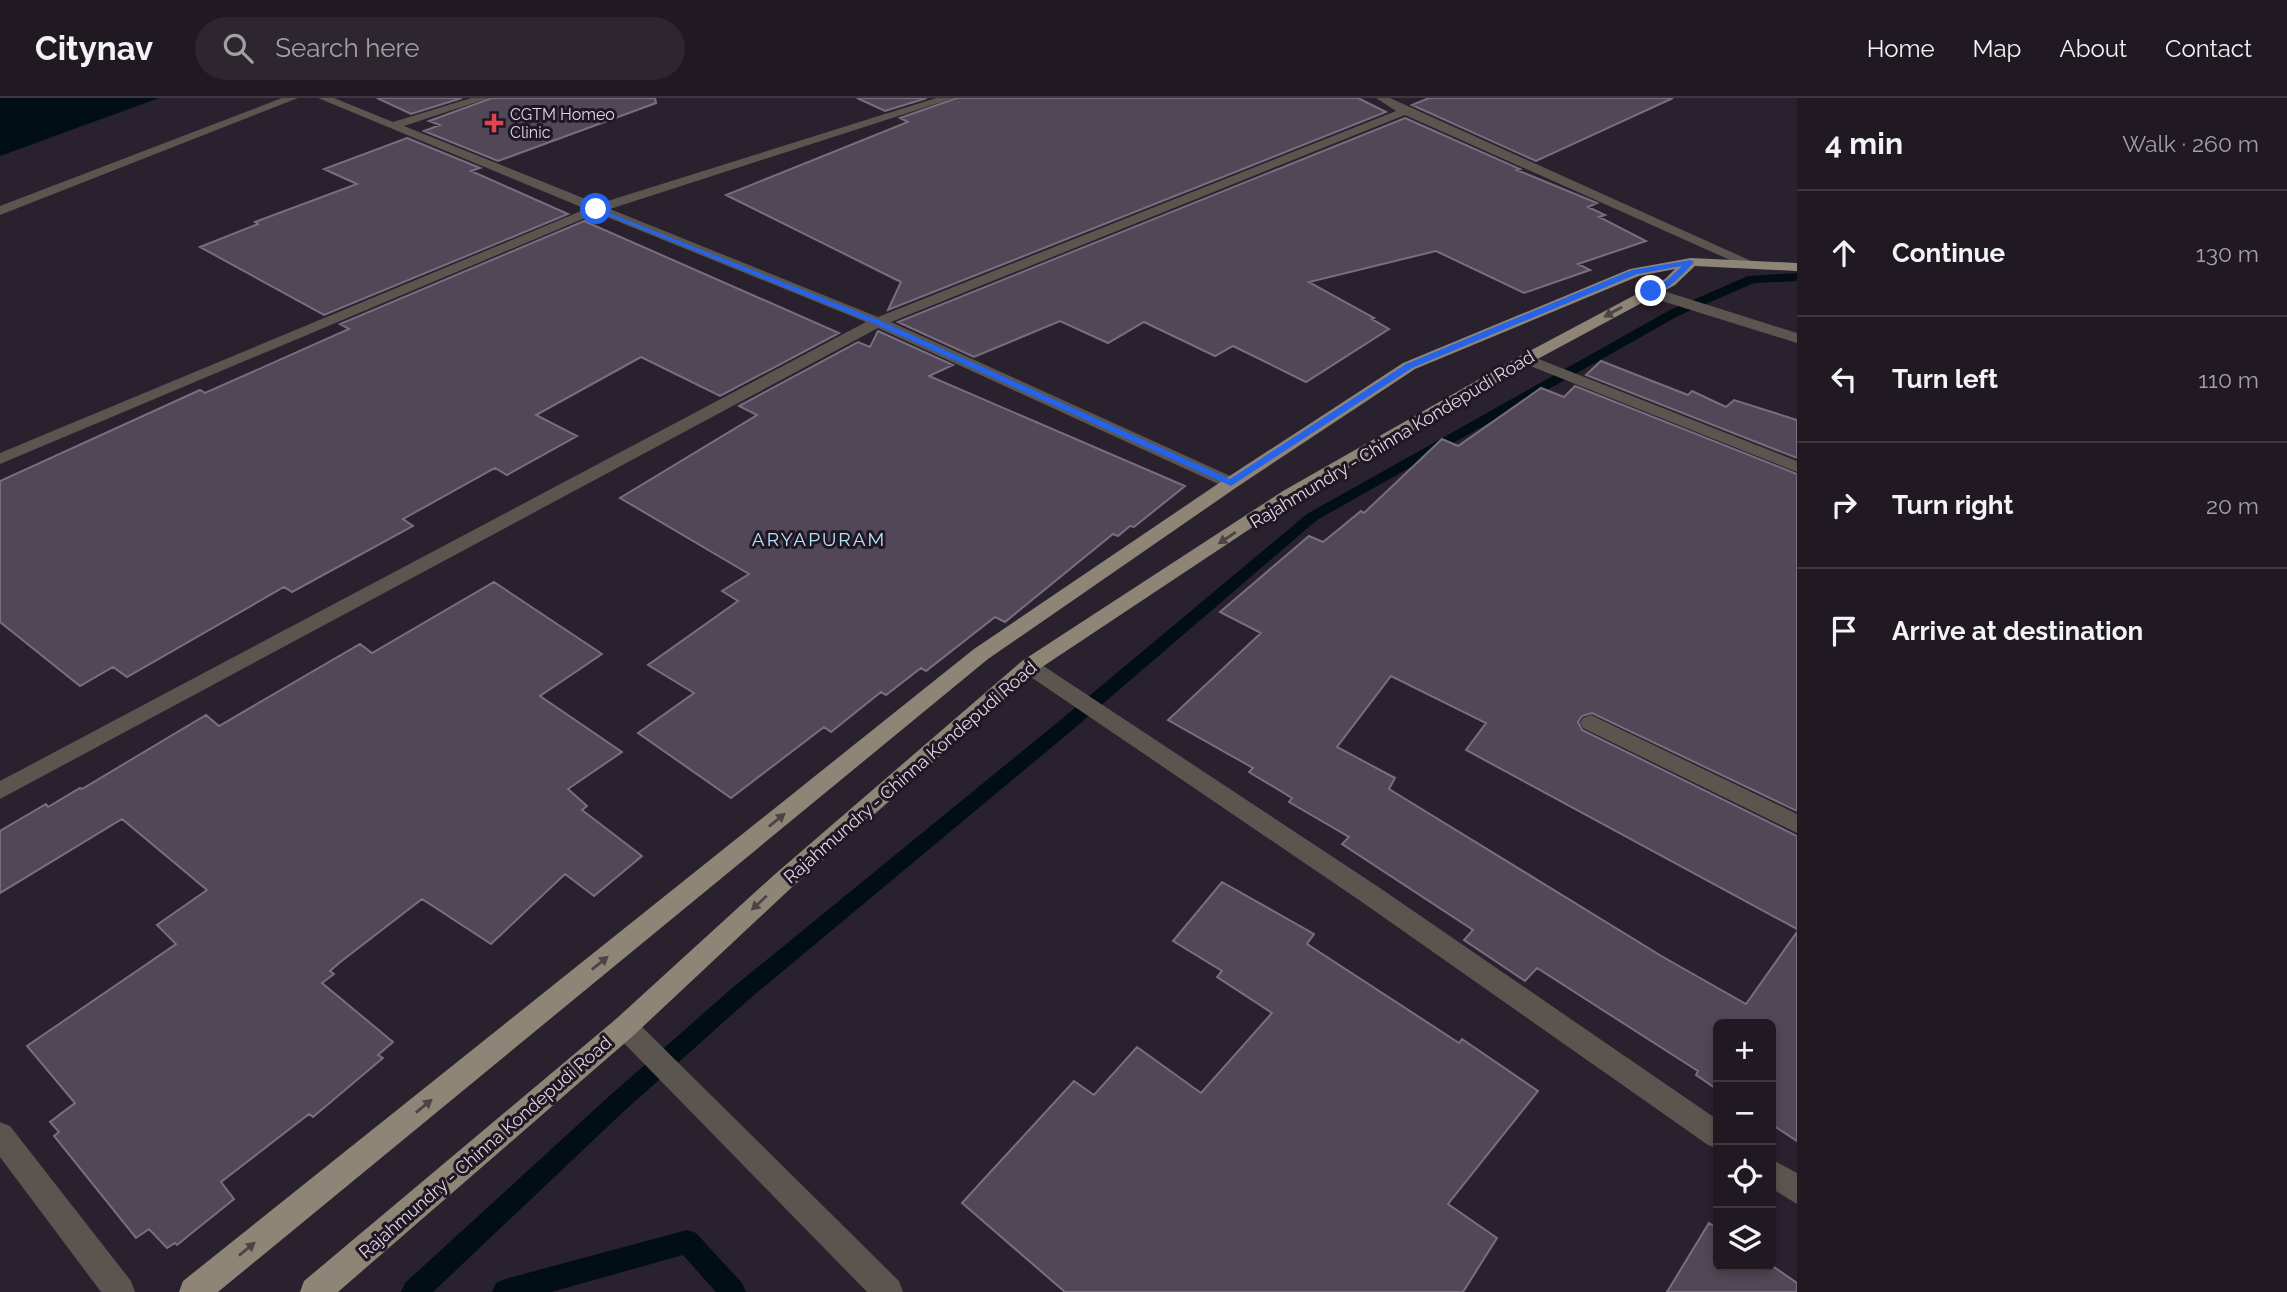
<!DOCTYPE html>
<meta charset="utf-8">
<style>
body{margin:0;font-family:Raleway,sans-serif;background:#2d262f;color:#f1f3f6}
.controls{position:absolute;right:21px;bottom:21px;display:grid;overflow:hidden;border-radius:10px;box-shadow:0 4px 10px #0003}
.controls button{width:63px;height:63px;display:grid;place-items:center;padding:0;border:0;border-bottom:2px solid #3d3840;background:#201922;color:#f1f3f6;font:35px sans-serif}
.stop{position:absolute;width:21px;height:21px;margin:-16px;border:5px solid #2563eb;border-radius:50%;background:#fff}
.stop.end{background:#2563eb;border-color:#fff;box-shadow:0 2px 7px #0008}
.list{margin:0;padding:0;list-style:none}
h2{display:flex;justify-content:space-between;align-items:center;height:91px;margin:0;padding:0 28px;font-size:30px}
h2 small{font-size:23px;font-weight:400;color:#a2a0a5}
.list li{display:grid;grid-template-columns:46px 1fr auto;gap:21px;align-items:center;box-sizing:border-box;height:126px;padding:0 28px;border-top:2px solid #3d3840}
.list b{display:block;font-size:26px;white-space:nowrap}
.list em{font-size:23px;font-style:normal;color:#a2a0a5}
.icon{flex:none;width:38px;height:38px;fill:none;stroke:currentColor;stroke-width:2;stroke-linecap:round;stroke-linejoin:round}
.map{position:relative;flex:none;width:1797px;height:1194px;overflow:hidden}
header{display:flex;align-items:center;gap:42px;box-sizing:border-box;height:98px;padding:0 35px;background:#201922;border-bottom:2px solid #3d3840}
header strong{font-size:33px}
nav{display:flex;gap:38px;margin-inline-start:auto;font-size:24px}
.search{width:490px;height:63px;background:#2d262f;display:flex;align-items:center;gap:18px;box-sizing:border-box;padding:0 24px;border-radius:38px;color:#a2a0a5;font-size:26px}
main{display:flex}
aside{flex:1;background:#201922}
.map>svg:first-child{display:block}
.water{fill:#010e13}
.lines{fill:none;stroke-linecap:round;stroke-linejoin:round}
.stream{fill:#010e13;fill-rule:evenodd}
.building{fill:#514756;stroke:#796e7f;stroke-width:2}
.minor{fill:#5a554e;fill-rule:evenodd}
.major{fill:#8f8577;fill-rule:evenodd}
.oneway{fill:#4c4345}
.route{fill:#2563eb}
.health-dot{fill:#e0444e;stroke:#201724;stroke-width:2.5}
.labels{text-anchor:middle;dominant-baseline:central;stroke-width:6;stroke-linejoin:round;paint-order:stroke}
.far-poi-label{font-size:16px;fill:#ddd7e1;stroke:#201724;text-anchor:start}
.street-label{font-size:18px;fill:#ddd7e1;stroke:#201724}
.neighbourhood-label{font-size:19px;letter-spacing:2px;fill:#b2e3fa;stroke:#201724}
</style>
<header>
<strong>Citynav</strong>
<div class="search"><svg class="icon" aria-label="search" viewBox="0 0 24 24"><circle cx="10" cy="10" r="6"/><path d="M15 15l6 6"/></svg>Search here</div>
<nav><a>Home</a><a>Map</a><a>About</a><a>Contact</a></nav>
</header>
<main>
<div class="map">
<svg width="1797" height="1194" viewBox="0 0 1797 1194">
<rect width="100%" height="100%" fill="#2a212e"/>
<!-- water -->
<path class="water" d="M0 0H159L0 58Z"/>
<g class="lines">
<!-- stream -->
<path class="stream" d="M1797 175V183L1754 185 1678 218 1317 422 1070 634 747 903 622 1015 433 1194H401L405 1185 606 1001 731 891 1058 624 1307 416 1670 212 1748 178Z
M687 1132 696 1135 742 1185 746 1194H716L683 1157 551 1194H492L496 1185 505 1181Z"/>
</g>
<!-- building -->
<path class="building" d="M377 0H462L411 16Z
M492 0H655L656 5 498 63 424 33 440 27 429 23Z
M857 0H927L885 13Z
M957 0H1358L1386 14 888 212 901 184 726 97 908 24 900 20Z
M1429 0H1673L1536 63 1412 7Z
M1405 20 1520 71 1517 72 1597 105 1588 109 1605 117 1599 119 1646 143 1578 166 1590 172 1524 195 1436 153 1309 184 1374 220 1372 221 1389 231 1306 284 1233 248 1215 258 1144 224 1108 245 1060 223 974 259 898 224Z
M407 40 480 70 471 73 568 116 324 217 200 149 258 126 255 124 357 86 324 71Z
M584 123 839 235 720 298 641 259 536 317 577 338 507 377 495 370 403 421 413 428 292 494 284 489 127 579 113 569 80 588 0 524V383L200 292 205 295 349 231 340 226Z
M878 233 953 267 929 278 1185 388 1134 429 1130 428 1118 438 1113 436 1005 524 995 519 926 573 921 570 886 597 881 594 831 634 824 629 731 700 638 635 694 595 648 567 738 503 722 493 749 476 620 400 757 317 739 308 858 244 870 249Z
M1601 263 1688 297 1692 293 1726 309 1734 302 1797 322V360L1586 277Z
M1575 288 1797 376V713L1592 615 1582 618 1578 624 1582 632 1797 738V831L1466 652 1486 625 1391 578 1337 649 1395 680 1389 691 1663 859 1746 906 1797 834V1043L1771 1026V926H1718V992L1696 977 1698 973 1537 870 1525 883 1464 842 1473 832 1342 746 1349 739 1289 704 1292 700 1249 674 1253 670 1168 622 1261 535 1220 514 1309 438 1323 444 1361 413 1364 415 1442 341 1458 348 1541 290 1564 299Z
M494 484 602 556 540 598 622 654 568 691 587 708 582 712 642 758 594 798 565 776 491 846 422 801 339 865 330 873 334 876 322 885 393 944 378 957 383 960 313 1019 309 1016 221 1084 234 1101 177 1147 175 1145 167 1150 149 1131 136 1140 54 1038 59 1034 50 1024 75 1005 27 948 176 846 157 827 207 792 122 721 0 795V733L46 706 48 709 80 690 82 691 206 617 219 628 360 546 372 555Z
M1222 784 1314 836 1307 846 1459 945 1462 941 1538 993 1448 1106 1497 1140 1463 1194H1065L962 1105 1074 983 1094 997 1137 949 1201 995 1272 915 1217 879 1222 873 1173 843Z
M1709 1125 1718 1131V1168L1771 1167 1797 1185V1194H1667Z"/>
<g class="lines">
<!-- minor -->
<path class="minor" d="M282 0H298L0 117V108Z
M318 0H334L393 24 471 0H489L404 28 598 106 936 0H954L610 111 878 219 1396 13 1376 0H1390L1760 167 1758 170H1748L1405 17 891 224 1237 381 1240 385 1237 389H1225L878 230 0 701V683L866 224 597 115 0 366V355L586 111Z
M1651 189 1797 235V245L1662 203 1644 193 1646 190Z
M1526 256 1797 363V374L1520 264 1518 261 1520 258Z
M1029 561 1036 563 1377 788 1718 1022V1051L1708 1047 1359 802 1022 573 1019 568 1022 563Z
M1591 617 1797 716V735L1583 630 1580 625 1583 620Z
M625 918 634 921 899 1183 903 1194H867L616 937 612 929 616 921Z
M0 1024 10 1028 131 1183 135 1194H101L0 1059Z
M1771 1061 1797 1075V1106L1771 1090Z"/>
<!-- major -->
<path class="major" d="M1691 160 1797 165V173L1695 168 1675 187 1532 264 1295 401 1036 573 790 791 634 937 338 1194H300L304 1183 616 921 774 777 1022 563 1283 393 1520 258 1665 181 1675 171 1639 178 1415 271 1237 389 988 561 218 1194H179L183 1183 974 551 1225 381 1403 265 1630 171Z"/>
</g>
<!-- one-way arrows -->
<defs><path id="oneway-solid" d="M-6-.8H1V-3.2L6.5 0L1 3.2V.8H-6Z" transform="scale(1.75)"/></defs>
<g class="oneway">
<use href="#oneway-solid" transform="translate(1613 214) rotate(151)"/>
<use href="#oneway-solid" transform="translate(1227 440) rotate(146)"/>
<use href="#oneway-solid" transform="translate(777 722) rotate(-39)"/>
<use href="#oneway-solid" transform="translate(759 805) rotate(137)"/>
<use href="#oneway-solid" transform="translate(600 865) rotate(-39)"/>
<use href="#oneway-solid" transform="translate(424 1008) rotate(-39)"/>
<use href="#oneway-solid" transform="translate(247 1151) rotate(-39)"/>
</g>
<!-- route -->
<path class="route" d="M594 109 881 223 1230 381 1406 266 1632 172 1691 162 1694 164C1684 175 1663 200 1647 193L1667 182 1682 168 1637 176 1412 270 1231 388 875 226 594 112Z"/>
<!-- markers -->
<path class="health-dot" d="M490.5 14.5h7v7h7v7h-7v7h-7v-7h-7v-7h7z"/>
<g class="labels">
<!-- far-poi labels -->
<g class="far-poi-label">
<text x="510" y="16">CGTM Homeo<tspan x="510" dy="18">Clinic</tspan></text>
</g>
<!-- street labels -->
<g class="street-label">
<text transform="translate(1392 341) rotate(-31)">Rajahmundry - Chinna Kondepudi Road</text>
<text transform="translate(910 674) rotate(-41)">Rajahmundry - Chinna Kondepudi Road</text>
<text transform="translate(485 1049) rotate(-41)">Rajahmundry - Chinna Kondepudi Road</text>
</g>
<!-- neighbourhood labels -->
<g class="neighbourhood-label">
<text x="819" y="441">ARYAPURAM</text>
</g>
</g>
</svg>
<div class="controls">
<button>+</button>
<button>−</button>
<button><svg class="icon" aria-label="locate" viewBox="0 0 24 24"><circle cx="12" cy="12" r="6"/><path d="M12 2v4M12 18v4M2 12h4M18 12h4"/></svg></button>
<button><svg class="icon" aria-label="layers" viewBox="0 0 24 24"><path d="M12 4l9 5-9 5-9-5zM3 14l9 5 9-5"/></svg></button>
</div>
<div class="stop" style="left:596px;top:111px"></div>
<div class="stop end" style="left:1651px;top:193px"></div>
</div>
<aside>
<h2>4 min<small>Walk · 260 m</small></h2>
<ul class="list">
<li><svg class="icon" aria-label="ahead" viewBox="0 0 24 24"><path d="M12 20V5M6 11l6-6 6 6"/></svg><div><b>Continue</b></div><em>130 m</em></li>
<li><svg class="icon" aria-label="left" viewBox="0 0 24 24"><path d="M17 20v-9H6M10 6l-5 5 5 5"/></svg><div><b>Turn left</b></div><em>110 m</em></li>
<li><svg class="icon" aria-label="right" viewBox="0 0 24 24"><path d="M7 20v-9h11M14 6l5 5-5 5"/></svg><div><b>Turn right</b></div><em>20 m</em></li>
<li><svg class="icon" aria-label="arrive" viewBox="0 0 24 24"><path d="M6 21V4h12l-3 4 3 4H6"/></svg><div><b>Arrive at destination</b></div></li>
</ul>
</aside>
</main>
